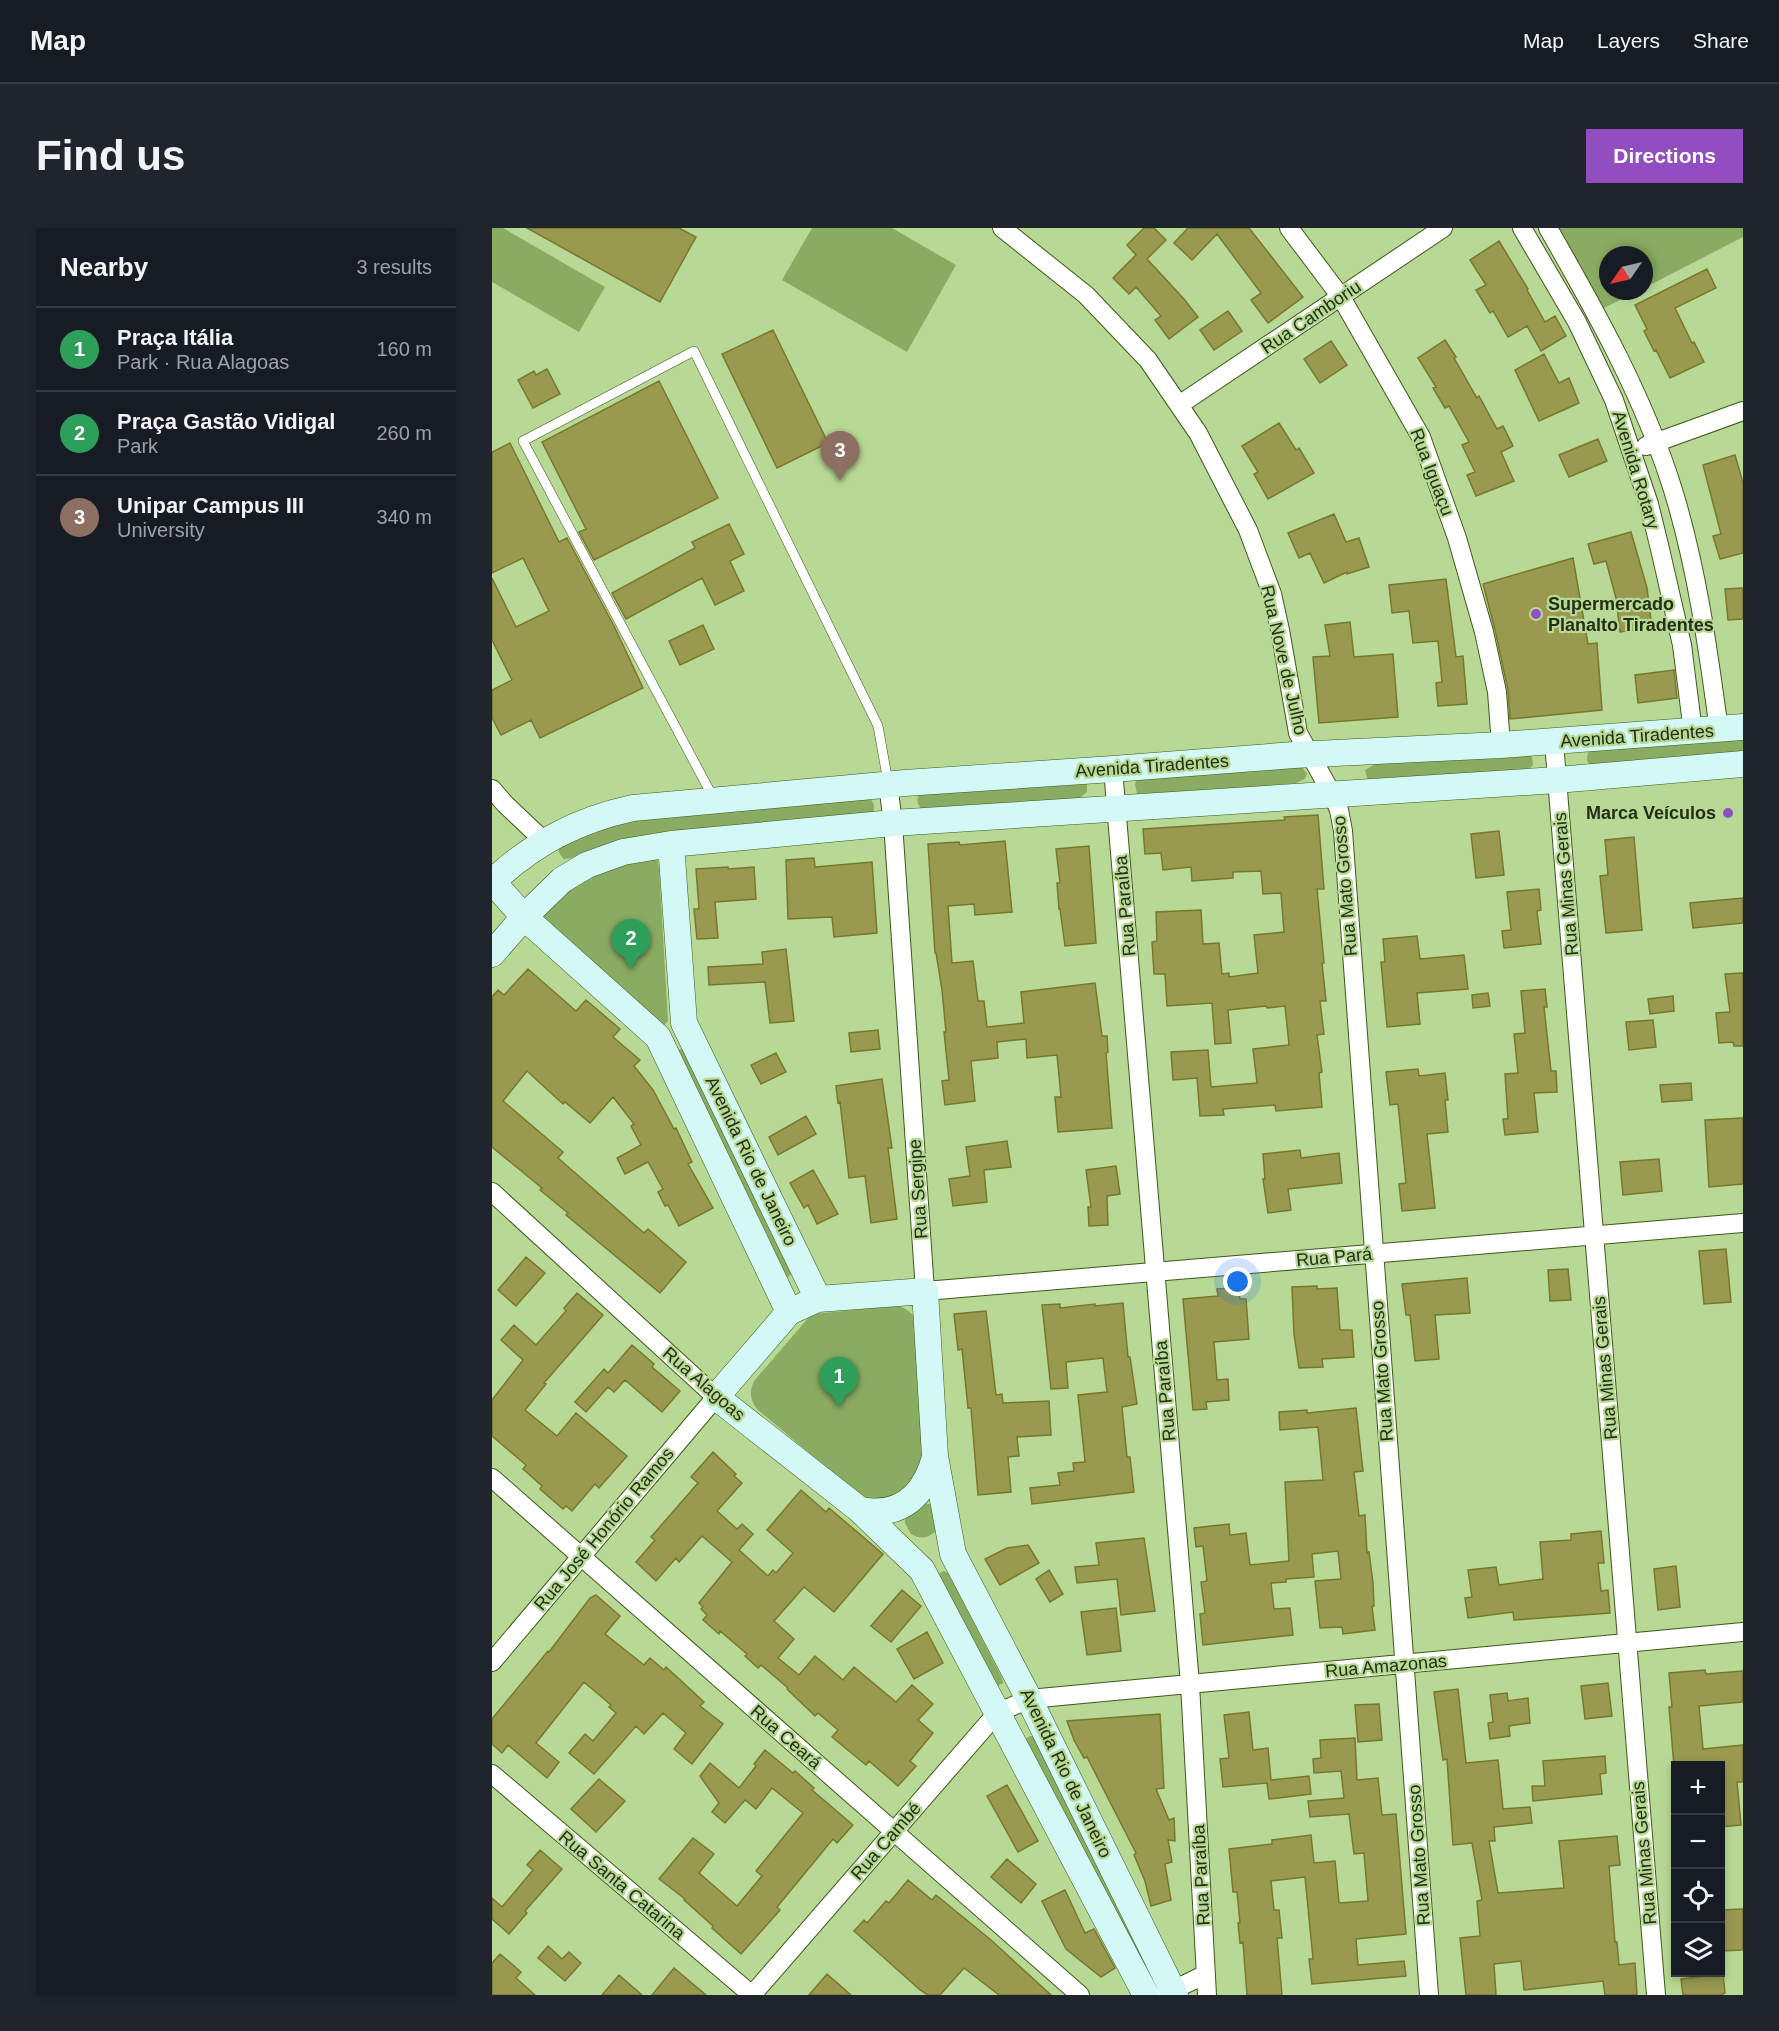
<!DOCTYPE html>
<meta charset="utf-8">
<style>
body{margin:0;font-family:Helvetica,sans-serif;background:#20242c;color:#f1f3f6}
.controls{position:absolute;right:18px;bottom:18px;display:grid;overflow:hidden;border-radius:0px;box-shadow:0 3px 9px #0003}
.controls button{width:54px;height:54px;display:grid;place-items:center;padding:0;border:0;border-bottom:2px solid #363941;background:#171b24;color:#f1f3f6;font:30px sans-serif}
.compass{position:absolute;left:1107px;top:18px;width:54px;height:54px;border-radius:50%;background:#171b24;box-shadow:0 3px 9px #0003;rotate:236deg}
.you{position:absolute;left:746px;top:1054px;width:21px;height:21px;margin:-15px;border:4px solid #fff;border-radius:50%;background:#1a73e8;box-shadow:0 0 0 9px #1a73e833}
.badge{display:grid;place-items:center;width:39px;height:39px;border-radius:50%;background:#924dc0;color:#fff;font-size:20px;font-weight:700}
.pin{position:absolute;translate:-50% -50px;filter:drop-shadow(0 2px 3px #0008)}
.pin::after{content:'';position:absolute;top:32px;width:21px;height:18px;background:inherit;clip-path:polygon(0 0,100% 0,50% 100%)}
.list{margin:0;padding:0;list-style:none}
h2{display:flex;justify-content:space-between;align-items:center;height:78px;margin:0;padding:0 24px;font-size:26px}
h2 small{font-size:20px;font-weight:400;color:#9ea1a6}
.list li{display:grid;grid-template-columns:39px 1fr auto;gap:18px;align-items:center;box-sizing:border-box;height:84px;padding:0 24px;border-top:2px solid #363941}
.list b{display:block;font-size:22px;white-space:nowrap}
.list p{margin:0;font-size:20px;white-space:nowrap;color:#9ea1a6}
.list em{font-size:20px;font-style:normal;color:#9ea1a6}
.icon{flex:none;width:33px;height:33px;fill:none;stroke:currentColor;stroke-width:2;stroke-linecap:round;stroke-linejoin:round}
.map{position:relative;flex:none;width:1251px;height:1767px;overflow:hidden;border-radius:0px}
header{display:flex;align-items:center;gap:36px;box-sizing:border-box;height:84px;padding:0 30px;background:#171b24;border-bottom:2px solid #363941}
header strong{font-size:28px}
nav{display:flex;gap:33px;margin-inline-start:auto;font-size:21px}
.intro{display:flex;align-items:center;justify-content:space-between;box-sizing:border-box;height:144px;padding:0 36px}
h1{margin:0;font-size:42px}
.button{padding:15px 27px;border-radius:0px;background:#924dc0;color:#fff;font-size:21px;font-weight:700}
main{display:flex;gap:36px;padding:0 36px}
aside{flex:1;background:#171b24;border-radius:0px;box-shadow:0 3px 9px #0003}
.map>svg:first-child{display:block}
.green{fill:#89ac62}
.building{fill:#999a50;stroke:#78782d;stroke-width:1.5}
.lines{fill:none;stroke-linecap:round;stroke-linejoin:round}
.lane-casing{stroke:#3e5918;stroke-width:10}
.street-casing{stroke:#3e5918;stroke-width:20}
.secondary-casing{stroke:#3e5918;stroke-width:27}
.lane{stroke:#fff;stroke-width:9}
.street{stroke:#fff;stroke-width:18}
.secondary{stroke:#d4f8f6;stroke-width:26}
.poi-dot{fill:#924dc0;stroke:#b8d995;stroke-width:2}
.labels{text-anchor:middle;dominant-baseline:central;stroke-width:4.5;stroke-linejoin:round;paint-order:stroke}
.street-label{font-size:18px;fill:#222f14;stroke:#b8d995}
.poi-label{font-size:18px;font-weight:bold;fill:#222f14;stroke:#b8d995;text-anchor:start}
</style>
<header>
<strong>Map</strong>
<nav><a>Map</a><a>Layers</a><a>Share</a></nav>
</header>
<div class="intro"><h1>Find us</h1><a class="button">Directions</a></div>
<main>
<aside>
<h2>Nearby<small>3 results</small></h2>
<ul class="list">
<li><span class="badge" style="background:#2e9e5b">1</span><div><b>Praça Itália</b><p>Park · Rua Alagoas</p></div><em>160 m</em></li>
<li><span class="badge" style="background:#2e9e5b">2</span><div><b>Praça Gastão Vidigal</b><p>Park</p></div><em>260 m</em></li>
<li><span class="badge" style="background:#8d6e63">3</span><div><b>Unipar Campus III</b><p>University</p></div><em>340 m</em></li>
</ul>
</aside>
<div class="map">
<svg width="1251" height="1767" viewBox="0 0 1251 1767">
<rect width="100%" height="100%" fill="#b8d995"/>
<!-- green -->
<path class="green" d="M0 0H11L113 59 87 104 0 54Z
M320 0H400L464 37 415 124 290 52Z
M1060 0H1251V9L1152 60V27H1116V63H1146L1108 82Z
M1251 508V526L1098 537 1095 533 1096 522Z
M1035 524 1040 529 1041 537 1036 542 876 553 873 542 885 535Z
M808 536 815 546 813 551 804 555 651 569 645 566 643 556 645 551Z
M591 552 595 556V564L585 572 430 581C424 576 424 570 429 564Z
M375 571H379L382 577V585L161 606C141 609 122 613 104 620 93 624 83 631 72 631 66 625 65 622 69 615L127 593Z
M165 630 167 639 176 793 171 799 56 694 51 688V683L98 643Z
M192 821 300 1045 295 1050H289L185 822Z
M400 1078C410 1077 415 1082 422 1088L433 1235 406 1271H372L266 1182C258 1173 257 1164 262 1153L317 1089 322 1086Z
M430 1274 441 1277 445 1302C437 1310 429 1312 419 1306L413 1295V1288Z
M452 1343 456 1345 510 1450 511 1455 502 1460 444 1347Z
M538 1508H545L659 1732 651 1737 532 1512Z"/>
<!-- building -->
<path class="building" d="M35 0H187L204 9 168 74Z
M652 0H662L674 12 655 31 692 71 706 89 677 111 663 92 669 88 644 59 637 66 621 50 644 27 635 17Z
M696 0H757L811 69 776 95 759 72 769 65 725 6 700 32 682 15Z
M1007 13 1036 61 1035 62 1053 94 1063 88 1074 108 1049 123 1035 98 1016 109 1001 83 998 85 984 62 994 57 978 32Z
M1215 41 1224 60 1183 80 1200 115 1202 114 1212 134 1178 150 1164 122 1162 123 1152 103 1155 101 1143 77Z
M736 83 750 103 722 122 708 102Z
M281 102 336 215 285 240 230 126Z
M953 112 964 129 962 130 985 170 987 168 1005 201 1011 198 1021 218 1009 224 1022 253 984 268 975 247 983 244 970 217 977 214 957 178 953 180 941 160 944 159 926 130Z
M839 113 855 137 828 155 812 131Z
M1052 126 1067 155 1077 150 1087 175 1047 193 1023 142Z
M55 141 68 166 41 180 26 152 42 143 44 147Z
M167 153 226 270 102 332 87 304 94 301 50 214Z
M787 195 804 222 807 220 822 245 776 271 762 246 766 244 750 218Z
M1106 211 1115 233 1077 249 1067 227Z
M18 215 67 314 75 310 122 398 151 460 48 510 39 492 9 507 0 490V462L20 452 0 412V350L24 399 57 383 31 330 0 345V224Z
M1243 227 1251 255V325L1228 331 1221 308 1229 306 1211 237Z
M842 286 854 314 867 310 877 339 855 346V344L832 355 818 325 807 330 796 305Z
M237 296 252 326 238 333 252 363 223 377 210 350 134 391 120 365 203 320 200 314Z
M1139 304 1155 360 1160 400 1128 404 1124 370 1114 333 1102 336 1096 316Z
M1081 330 1096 416 1105 415 1110 482 1018 491 1016 462 1003 402 991 356Z
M954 351 964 429 971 428 975 476 946 478 944 455 950 454 946 413 921 415 917 383 900 385 897 357Z
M1251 360V391L1236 392 1233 361Z
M858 394 862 429 901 426 906 489 827 495 821 429 838 428 833 397Z
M211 397 222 421 188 437 177 413Z
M1182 442 1185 470 1146 475 1143 447Z
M826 587 832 661H825L832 735H830L834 773H828L832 806 825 807 830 844 827 845 830 879 784 883 783 877 731 881 732 887 708 888 705 850 681 852 679 824 716 822 719 859 765 855 761 821 797 817 793 778 775 780 774 778 736 782 739 815 723 816 720 775 675 778 673 746H662L660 714 665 713 664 684 709 682 711 716 727 715 730 746 737 745V749L766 745 762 707 792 704 789 665 771 666 769 643 741 644V650L700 653 699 639 671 642 669 625 653 626 651 601 793 592 792 589Z
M1007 603 1012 647 984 650 979 606Z
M1142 609 1150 702 1114 705 1108 648 1116 647 1113 612Z
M513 613 520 684 483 687 482 676 456 678 460 735 481 733 486 773H492L495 799 532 795 529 764 603 755 610 808H615L616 824 614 825 620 900 566 904 563 869H569L565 827 535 830 534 811 505 814 506 830 479 833 483 873 453 877 450 853 457 852 452 804H454L450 762 444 725H443L436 616 467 614 468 617Z
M597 618 604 715 573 718 568 681H567L565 655H568L564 621Z
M322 630 323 639 380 634 385 705 342 709 340 689 296 691 294 632Z
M236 639V641L262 639 264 671 223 674 226 710 205 711 202 681H207L204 641Z
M1047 661 1049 682 1045 683 1049 716 1012 720 1010 703 1019 702 1015 664Z
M1251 670V695L1201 700 1198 675Z
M925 708 928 731 972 727 976 761 925 765 928 796 895 799 889 734H893L891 711Z
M294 721 302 793 278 795 273 754 217 757 216 739 271 736 270 724Z
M36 741 84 783 94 772 128 801 121 809 148 832 142 838 161 862 182 901 184 900 200 934 196 936 221 980 187 998 176 977 173 978 166 964 171 961 156 934 133 946 125 930 149 917 139 898 142 896 121 869 98 895 73 874 71 876 35 843 11 873 71 924 66 930 152 1005 156 1001 194 1034 168 1065 74 987 76 985 48 962 50 960 0 919V769L6 762 12 767Z
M1251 745V818H1242L1241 814 1227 815 1224 785 1238 784 1233 746Z
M1053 761 1055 779H1052L1059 843H1064L1065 864 1042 865 1046 904 1013 907 1011 891H1016L1013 846 1026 845 1022 806 1033 805 1029 763Z
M996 765 998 778 981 780 980 767Z
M1181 768 1182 783 1158 786 1156 771Z
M1161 792 1164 819 1137 822 1134 794Z
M386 802 388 821 359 824 357 805Z
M284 825 294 844 269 856 259 837Z
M926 841 927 848 953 845 956 872H953L956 904 935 906 943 980 910 983 907 956 914 955 906 876 898 877 894 844Z
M390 851 400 920H396L405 991 379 995 373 948 357 950 348 874 346 875 344 858Z
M1199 855 1200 872 1170 874 1168 857Z
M314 888 324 906 286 927 277 909Z
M1251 890V956L1217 959 1213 892Z
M515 913 519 939 492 942 495 974 461 978 457 951 478 948 474 919Z
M808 922 809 930 847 925 850 955 796 961 799 982 776 985 771 951H773L771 926Z
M1167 931 1170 963 1131 967 1128 934Z
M624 938 628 966 615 968 616 997 597 998 596 979H599L594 942Z
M321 942 346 986 325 996 316 977 312 980 298 955Z
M1234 1021 1239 1074 1212 1076 1207 1023Z
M34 1029 53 1045 24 1078 6 1062Z
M1076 1041 1079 1072 1058 1073 1056 1042Z
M975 1050 978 1085 943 1087 947 1131 923 1133 918 1087H914L910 1056Z
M825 1058V1061L845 1060 848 1102H860L862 1129 830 1131 831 1139 807 1140 802 1106 800 1059Z
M742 1060V1067L747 1066 748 1071H754L757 1111 722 1114 725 1152 736 1151 737 1172 714 1174 715 1181 701 1182 691 1071 726 1068 725 1061Z
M85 1065 111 1087 52 1155 54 1156 33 1182 65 1208 84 1185 135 1228 107 1260 103 1256 80 1283 74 1278 71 1281 48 1261 50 1258 31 1241 34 1237 0 1208V1172L31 1132 9 1112 22 1097 44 1117 74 1083 72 1080Z
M631 1075 636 1129H638L645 1176 630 1179 635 1229H638L642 1264 540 1276 538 1260 568 1257 566 1245 582 1243 581 1235 593 1234 586 1167 615 1164 611 1130 574 1134 576 1160 559 1161 550 1077 568 1076V1080L603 1076V1078Z
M494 1083 504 1167 510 1166 511 1175 557 1173 559 1207 525 1209 527 1228 516 1229 519 1264 486 1267 479 1180H476L470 1121 466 1122 462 1086Z
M140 1117 162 1136 160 1139 188 1163 170 1184 133 1152 122 1164 116 1159 94 1184 83 1174 112 1141 116 1145Z
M864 1180 871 1243 862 1244 867 1288 873 1287 875 1325 877 1324 881 1355 882 1378 880 1379 883 1402 851 1406 850 1399 828 1400 823 1353 849 1351 846 1323 820 1326 822 1349 794 1351V1354L779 1355 782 1381 798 1380 801 1407 711 1417 708 1386 713 1385 709 1354 715 1353 711 1318 704 1319 702 1300 737 1296 738 1307 754 1305 758 1337 797 1333 793 1254 831 1252 826 1199 788 1202 787 1184 815 1182V1185Z
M221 1224 244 1246 242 1248 250 1255 225 1283 245 1301 250 1296 261 1306 247 1322 276 1348 281 1342 284 1345 301 1325 275 1302 309 1262 334 1284 337 1280 391 1326 342 1384 312 1359 282 1393 302 1411 286 1430 307 1447 323 1428 351 1452 362 1439 404 1474 420 1457 441 1476 426 1492 441 1505 418 1533 424 1538 406 1558 377 1533 374 1537 340 1509 346 1502 326 1485 323 1488 295 1461 296 1460 269 1437 266 1440 253 1428 255 1426 228 1403 227 1406 211 1392 215 1387 209 1381 211 1379 207 1375 240 1334 210 1308 187 1334 184 1330 164 1353 144 1334 163 1312 159 1309 206 1255 199 1249Z
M1109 1303 1112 1335H1106L1109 1363 1116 1362 1118 1385 1022 1392 1021 1384 976 1390 973 1370 980 1369 976 1342 1004 1339 1007 1357 1051 1351 1048 1314 1079 1312V1306Z
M652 1310 663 1383 629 1387 625 1351 585 1355 583 1339 607 1337 604 1315Z
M536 1317 547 1335 508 1357 493 1331 515 1320Z
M1184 1338 1188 1379 1166 1382 1162 1341Z
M557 1342 571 1366 558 1374 544 1351Z
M410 1362 429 1378 399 1414 379 1398Z
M104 1367 128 1388 113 1406 152 1437 158 1430 172 1442 174 1439 212 1474 208 1478 231 1496 200 1536 182 1521 194 1505 171 1485 152 1506 144 1498 102 1546 77 1525 93 1506 101 1513 124 1485 117 1479 119 1477 92 1454 44 1515 67 1534 55 1550 16 1517 10 1525 0 1516V1491L56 1423 57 1424 98 1370Z
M624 1380 629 1423 595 1427 589 1384Z
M435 1404 451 1435 422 1451 405 1421Z
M1213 1442 1214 1446 1251 1443V1474L1207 1478 1211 1521 1251 1517V1554H1245L1249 1597 1228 1599V1538H1182L1177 1479H1180L1177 1445Z
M1116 1455 1120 1488 1093 1491 1089 1458Z
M966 1461 974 1535 1006 1532 1011 1581 1038 1579 1040 1595 1002 1599 1003 1613H997L1006 1665 1072 1660 1067 1613 1125 1608 1128 1637 1117 1638 1123 1714H1125L1127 1737 1143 1735 1145 1767H1113L1111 1753 1032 1762 1029 1733 1002 1736 1004 1767H974L968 1710 988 1708 985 1673 990 1672 980 1615 961 1617 955 1531 951 1532 942 1464Z
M1015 1465 1016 1473 1036 1470 1038 1495 1017 1498 1018 1508 998 1511 996 1495 1001 1494 998 1467Z
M887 1476 890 1512 866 1514 863 1477Z
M757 1484 761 1522 776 1520 779 1552 817 1548 819 1566 777 1571 775 1555 731 1559 728 1531 737 1530 732 1487Z
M668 1486 672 1560 664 1561 677 1592 682 1590 683 1613 676 1612 680 1634 673 1636 679 1672 659 1678 653 1653 642 1627 644 1625 595 1529 592 1530 582 1512 575 1493Z
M863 1510 865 1552 886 1550 890 1587 904 1586 914 1706 864 1711 866 1737 912 1733 914 1748 820 1756 817 1731H821L813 1649 779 1653 782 1682H787L790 1710H785L790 1767H755L751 1714 748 1715 746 1695H748L745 1664H741L737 1621 780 1616V1612L819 1607 822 1635 843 1633 847 1675 876 1673 872 1625 862 1626 857 1586 818 1589 816 1573 852 1570 849 1543 822 1545 821 1531 829 1530 828 1512Z
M273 1522 301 1545 303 1543 322 1560 320 1562 361 1597 345 1615 341 1611 285 1679 288 1682 249 1726 220 1700 221 1698 192 1672 193 1671 167 1651 201 1610 222 1626 207 1645 245 1678 270 1648 264 1643 311 1585 280 1560 264 1581 253 1572 233 1595 220 1584 227 1575 208 1548 218 1535 247 1560 264 1538 262 1536Z
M1113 1528 1114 1545 1108 1546 1110 1566 1041 1573 1040 1558H1053L1051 1533Z
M107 1551 133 1573 104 1604 79 1581Z
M515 1557 546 1613 526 1624 495 1568Z
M48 1622 70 1641 33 1683 35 1685 17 1706 0 1691V1670L10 1679 41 1642 35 1637Z
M515 1631 544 1656 529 1675 499 1649Z
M416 1652 440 1672 444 1667 499 1712 559 1767H507L472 1740 448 1767H436L428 1762 362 1703 372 1692 375 1695 394 1673 397 1675Z
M573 1662 593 1705 602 1701 623 1740 609 1749 574 1721 550 1673Z
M1251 1681V1722L1228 1723V1682Z
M56 1718 70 1731 77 1724 89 1735 73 1753 46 1730Z
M8 1726 29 1744 24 1750 43 1767H0V1735Z
M182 1740 214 1767H160Z
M335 1746 359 1767H317Z
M1231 1746 1233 1765 1229 1767H1191L1189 1751Z
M127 1747 150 1767H110Z"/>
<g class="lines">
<!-- lane casing -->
<g class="lane-casing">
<path id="lane" d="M222 571 31 213 202 123 386 498 396 554"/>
</g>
<!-- street casing -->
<g class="street-casing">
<path id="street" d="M510 0 594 67 656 132 706 205 756 302 780 366 788 402 806 505 840 566 847 582 851 603 937 1767
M797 0 849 69 929 209 965 310 992 404 1005 464 1009 517
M1030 0 1085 94 1122 172 1157 276 1168 321 1190 417 1201 504
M1056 0C1104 84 1152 169 1181 262 1205 340 1216 421 1227 502
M687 177 951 0
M1154 218 1251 183
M1062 514 1164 1767
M621 541 698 1456 715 1767
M396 556 401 595 433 1063 1251 995
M0 561 13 576 52 613
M0 964 224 1169 0 1434
M0 1250 588 1767
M0 1546 260 1767
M260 1767 505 1485 537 1471 1251 1404
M671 1767 714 1746"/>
</g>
<!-- secondary casing -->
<g class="secondary-casing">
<path id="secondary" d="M179 616 192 795 326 1071
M0 653 32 689 166 809 297 1084
M0 654C42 615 85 592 141 580L413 555 621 541 802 527 1009 517 1251 499
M0 726 32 689 70 652 95 637 131 624 179 616 401 595 1065 552 1251 536
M368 1282C409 1290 433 1267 443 1229
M654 1767 430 1342 368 1282 224 1169 297 1084 326 1071 433 1063 443 1228 461 1326 537 1471 683 1767"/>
</g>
<!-- lane -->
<use href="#lane" class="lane"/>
<!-- street -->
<use href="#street" class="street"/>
<!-- secondary -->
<use href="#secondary" class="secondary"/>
</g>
<!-- markers -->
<g class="poi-dot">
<circle cx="1044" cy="386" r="6"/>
<circle cx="1236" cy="585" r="6"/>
</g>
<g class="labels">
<!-- street labels -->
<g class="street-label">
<text transform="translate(819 89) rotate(-34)">Rua Camboriu</text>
<text transform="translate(1144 242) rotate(73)">Avenida Rotary</text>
<text transform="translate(940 244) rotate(69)">Rua Iguaçu</text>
<text transform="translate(792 432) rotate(77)">Rua Nove de Julho</text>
<text transform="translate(1145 508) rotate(-4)">Avenida Tiradentes</text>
<text transform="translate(660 538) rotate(-4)">Avenida Tiradentes</text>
<text transform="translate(1074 656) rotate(-95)">Rua Minas Gerais</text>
<text transform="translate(853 658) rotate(-95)">Rua Mato Grosso</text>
<text transform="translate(633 678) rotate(-95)">Rua Paraíba</text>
<text transform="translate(259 933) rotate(64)">Avenida Rio de Janeiro</text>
<text transform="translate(426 961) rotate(-94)">Rua Sergipe</text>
<text transform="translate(842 1029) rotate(-5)">Rua Pará</text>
<text transform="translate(1113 1140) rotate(-95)">Rua Minas Gerais</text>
<text transform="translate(890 1143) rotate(-94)">Rua Mato Grosso</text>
<text transform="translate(212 1156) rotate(41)">Rua Alagoas</text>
<text transform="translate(673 1163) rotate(-95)">Rua Paraíba</text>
<text transform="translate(112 1301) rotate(-50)">Rua José Honório Ramos</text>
<text transform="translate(894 1438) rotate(-5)">Rua Amazonas</text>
<text transform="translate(294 1509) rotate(41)">Rua Ceará</text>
<text transform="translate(574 1545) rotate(64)">Avenida Rio de Janeiro</text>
<text transform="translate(394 1613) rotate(-49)">Rua Cambé</text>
<text transform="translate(1152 1625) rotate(-95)">Rua Minas Gerais</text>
<text transform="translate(927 1627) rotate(-94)">Rua Mato Grosso</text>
<text transform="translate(709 1647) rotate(-93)">Rua Paraíba</text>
<text transform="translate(130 1657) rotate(40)">Rua Santa Catarina</text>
</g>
<!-- poi labels -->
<g class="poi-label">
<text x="1056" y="376">Supermercado<tspan x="1056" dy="21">Planalto Tiradentes</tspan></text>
<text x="1224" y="585" text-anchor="end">Marca Veículos</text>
</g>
</g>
</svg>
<div class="controls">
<button>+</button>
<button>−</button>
<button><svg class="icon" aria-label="locate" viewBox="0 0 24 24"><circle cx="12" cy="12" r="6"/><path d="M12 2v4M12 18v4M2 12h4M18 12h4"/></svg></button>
<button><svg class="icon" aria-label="layers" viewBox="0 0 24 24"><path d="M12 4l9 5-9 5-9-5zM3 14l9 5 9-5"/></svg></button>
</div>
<svg class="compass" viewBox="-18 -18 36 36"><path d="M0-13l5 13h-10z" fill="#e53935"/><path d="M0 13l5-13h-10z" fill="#9ea1a6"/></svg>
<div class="you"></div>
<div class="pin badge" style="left:347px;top:1179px;background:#2e9e5b">1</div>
<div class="pin badge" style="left:139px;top:741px;background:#2e9e5b">2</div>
<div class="pin badge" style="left:348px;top:253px;background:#8d6e63">3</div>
</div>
</main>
